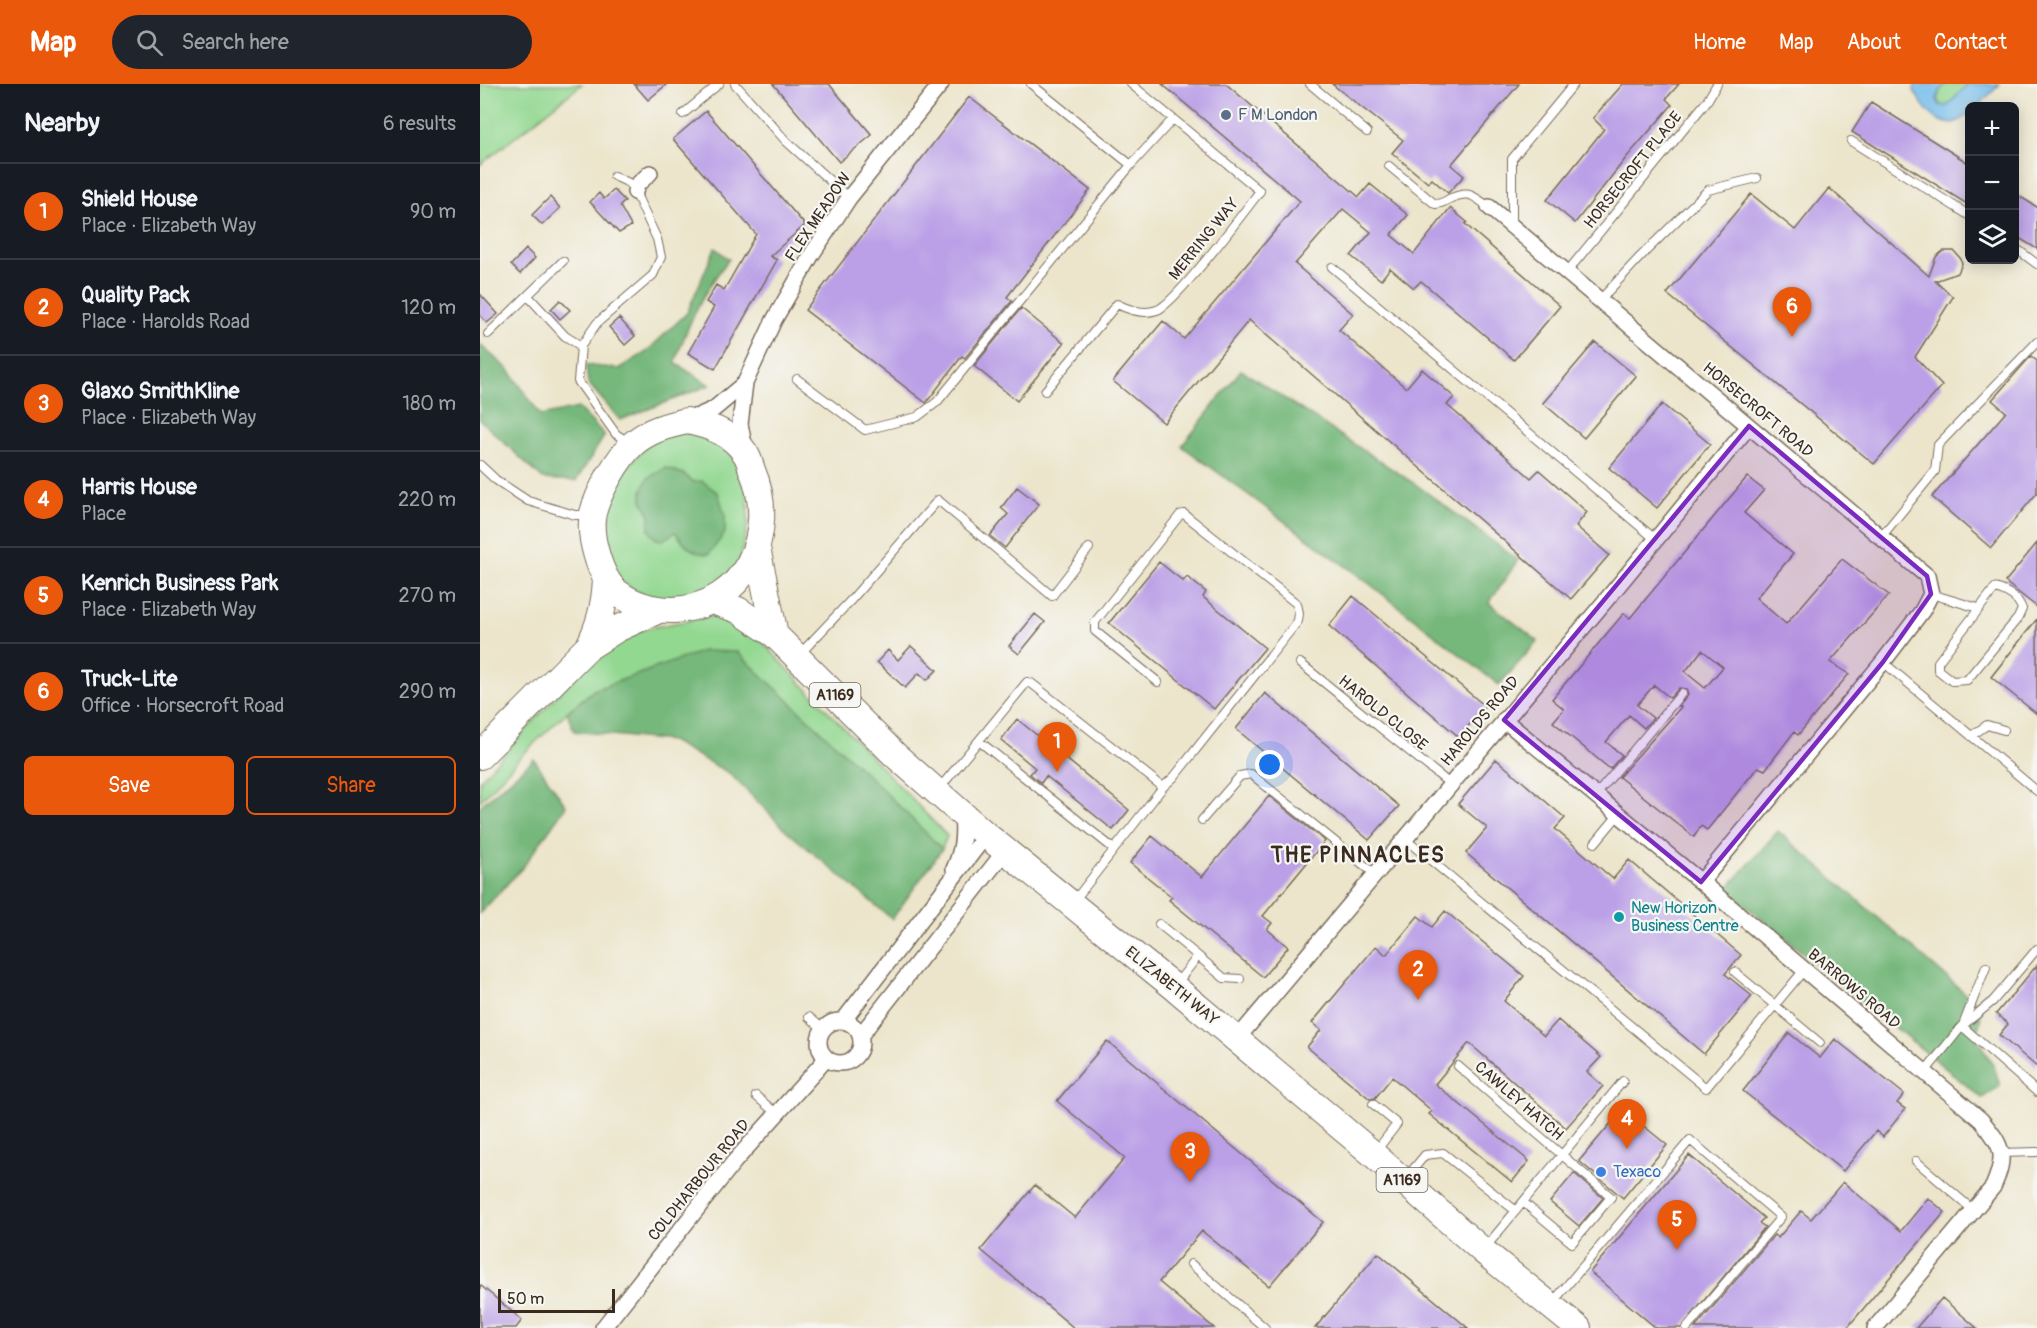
<!DOCTYPE html>
<meta charset="utf-8">
<style>
body{margin:0;font-family:Pangolin,sans-serif;background:#20242c;color:#f1f3f6}
.controls{position:absolute;right:18px;top:18px;display:grid;overflow:hidden;border-radius:9px;box-shadow:0 3px 15px #0003}
.controls button{width:54px;height:54px;display:grid;place-items:center;padding:0;border:0;border-bottom:2px solid #363941;background:#171b24;color:#f1f3f6;font:30px sans-serif}
.scale{position:absolute;left:18px;bottom:15px;width:117px;box-sizing:border-box;padding-left:6px;border:3px solid #3b2a1e;border-top:0;font-size:16px;line-height:21px;white-space:nowrap;color:#3b2a1e;-webkit-text-stroke:4px #f6f6f2;paint-order:stroke}
.you{position:absolute;left:790px;top:681px;width:21px;height:21px;margin:-15px;border:4px solid #fff;border-radius:50%;background:#1a73e8;box-shadow:0 0 0 9px #1a73e833}
.badge{display:grid;place-items:center;width:39px;height:39px;border-radius:50%;background:#ea580c;color:#fff;font-size:20px;font-weight:700}
.pin{position:absolute;translate:-50% -50px;filter:drop-shadow(0 2px 3px #0008)}
.pin::after{content:'';position:absolute;top:32px;width:21px;height:18px;background:inherit;clip-path:polygon(0 0,100% 0,50% 100%)}
.list{margin:0;padding:0;list-style:none}
h2{display:flex;justify-content:space-between;align-items:center;height:78px;margin:0;padding:0 24px;font-size:26px}
h2 small{font-size:20px;font-weight:400;color:#9ea1a6}
.list li{display:grid;grid-template-columns:39px 1fr auto;gap:18px;align-items:center;box-sizing:border-box;height:96px;padding:0 24px;border-top:2px solid #363941}
.list b{display:block;font-size:22px;white-space:nowrap}
.list p{margin:0;font-size:20px;white-space:nowrap;color:#9ea1a6}
.list em{font-size:20px;font-style:normal;color:#9ea1a6}
.actions{display:flex;gap:12px;padding:18px 24px}
.actions a{flex:1;padding:14px 0;border:2px solid #ea580c;border-radius:9px;text-align:center;font-size:21px;color:#ea580c}
.actions .main{background:#ea580c;color:#fff}
.icon{flex:none;width:33px;height:33px;fill:none;stroke:currentColor;stroke-width:2;stroke-linecap:round;stroke-linejoin:round}
.map{position:relative;flex:none;width:1557px;height:1244px;overflow:hidden}
header{display:flex;align-items:center;gap:36px;box-sizing:border-box;height:84px;padding:0 30px;background:#ea580c;color:#fff}
header strong{font-size:28px}
nav{display:flex;gap:33px;margin-inline-start:auto;font-size:21px}
.search{width:420px;height:54px;background:#20242c;display:flex;align-items:center;gap:15px;box-sizing:border-box;padding:0 21px;border-radius:33px;color:#9ea1a6;font-size:22px}
main{display:flex}
aside{flex:1;background:#171b24}
.map>svg:first-child{display:block}
.green{fill:#93d891;stroke:#678158;stroke-width:1.5}
.forest{fill:#76b87b;stroke:#58714c;stroke-width:1.5}
.water{fill:#73bceb;stroke:#577384;stroke-width:1.5}
.building{fill:#bba0e7;fill-rule:evenodd}
.lines{fill:none;stroke-linecap:round;stroke-linejoin:round}
.lane-casing{stroke:#796b5b;stroke-width:10}
.street-casing{stroke:#796b5b;stroke-width:18}
.primary-casing{stroke:#796b5b;stroke-width:28}
.lane{stroke:#fff;stroke-width:8}
.street{stroke:#fff;stroke-width:15}
.primary{stroke:#fff;stroke-width:26}
.marked{fill:#7b2cbf;fill-opacity:0.2;stroke:#7b2cbf;stroke-width:4.5;stroke-linejoin:round}
.service-dot{fill:#5c6f8a;stroke:#f6f6f2;stroke-width:2}
.culture-dot{fill:#0f9aa8;stroke:#f6f6f2;stroke-width:2}
.shop-dot{fill:#3f7fe0;stroke:#f6f6f2;stroke-width:2}
.labels{text-anchor:middle;dominant-baseline:central;stroke-width:4.5;stroke-linejoin:round;paint-order:stroke}
.shield{fill:#f6f6f2;stroke:#73675e;stroke-width:1.5}
.shield-label{font-size:15px;font-weight:bold;fill:#3b2a1e}
.service-label{font-size:16px;fill:#4e5e75;stroke:#f6f6f2;text-anchor:start}
.street-label{font-size:16px;fill:#3b2a1e;stroke:#f6f6f2}
.culture-label{font-size:16px;fill:#0d838f;stroke:#f6f6f2;text-anchor:start}
.shop-label{font-size:16px;fill:#366cbe;stroke:#f6f6f2;text-anchor:start}
.district-label{font-size:22px;font-weight:bold;letter-spacing:1.5px;fill:#3b2a1e;stroke:#f6f6f2}
</style>
<header>
<strong>Map</strong>
<div class="search"><svg class="icon" aria-label="search" viewBox="0 0 24 24"><circle cx="10" cy="10" r="6"/><path d="M15 15l6 6"/></svg>Search here</div>
<nav><a>Home</a><a>Map</a><a>About</a><a>Contact</a></nav>
</header>
<main>
<aside>
<h2>Nearby<small>6 results</small></h2>
<ul class="list">
<li><span class="badge">1</span><div><b>Shield House</b><p>Place · Elizabeth Way</p></div><em>90 m</em></li>
<li><span class="badge">2</span><div><b>Quality Pack</b><p>Place · Harolds Road</p></div><em>120 m</em></li>
<li><span class="badge">3</span><div><b>Glaxo SmithKline</b><p>Place · Elizabeth Way</p></div><em>180 m</em></li>
<li><span class="badge">4</span><div><b>Harris House</b><p>Place</p></div><em>220 m</em></li>
<li><span class="badge">5</span><div><b>Kenrich Business Park</b><p>Place · Elizabeth Way</p></div><em>270 m</em></li>
<li><span class="badge">6</span><div><b>Truck-Lite</b><p>Office · Horsecroft Road</p></div><em>290 m</em></li>
</ul>
<div class="actions"><a class="main">Save</a><a>Share</a></div>
</aside>
<div class="map">
<svg width="1557" height="1244" viewBox="0 0 1557 1244">
<rect width="100%" height="100%" fill="#f6f6f2"/>
<filter id="ink" filterUnits="userSpaceOnUse"><feTurbulence type="fractalNoise" baseFrequency=".0167" numOctaves="2"/><feDisplacementMap in="SourceGraphic" scale="12" xChannelSelector="R" yChannelSelector="G"/><feConvolveMatrix kernelMatrix="1 2 1 2 8 2 1 2 1" color-interpolation-filters="sRGB"/></filter>
<filter id="wash" filterUnits="userSpaceOnUse"><feTurbulence type="fractalNoise" baseFrequency=".008" numOctaves="4" result="noise"/><feDisplacementMap in="SourceGraphic" scale="24" xChannelSelector="R" yChannelSelector="G"/><feGaussianBlur stdDeviation="1.35" result="paint"/><feColorMatrix in="noise" values="0 0 0 0 0 0 0 0 0 0 0 0 0 0 0 0 0 1.4 0 .05"/><feComposite in="paint" operator="in"/></filter>
<g filter="url(#wash)">
<rect width="100%" height="100%" fill="#ece5cb"/>
<!-- green -->
<path class="green" d="M0 0H102L0 81Z
M1467 0H1488L1467 22 1459 21 1457 16 1460 6Z
M210 348 244 363 257 377 268 411V440L260 475 255 484 226 509 173 516 141 498 122 469 125 423 134 398 174 353Z
M250 531 268 543 467 752 462 765 257 568 114 606 87 628 41 672 0 717V696L105 581 132 555 164 545 227 533Z"/>
<!-- forest -->
<path class="forest" d="M235 164 249 175C224 206 207 241 195 279L230 301 140 336 108 299 106 281 139 285 165 269 207 229Z
M0 261 29 286 61 332 98 324 125 351 96 397 63 395 0 336Z
M761 286 938 402 1038 476 1009 519 1058 557 1019 601 891 501 702 362Z
M186 384 204 390 213 398 222 397 238 409 245 431V449L229 470C211 470 206 461 195 448L183 456 176 455 169 446 170 431 162 416V406L168 394Z
M223 567 257 568 395 698 462 765 412 835 308 748 249 689 191 657 94 647 87 628 114 606Z
M54 675 86 722 43 783 0 829V722Z
M1298 747 1502 924 1497 955 1514 982 1520 1002 1502 1014 1246 806Z"/>
<!-- water -->
<path class="water" d="M1435 0H1467L1460 6 1457 16 1460 21 1467 22 1488 0H1520L1498 22H1490L1489 30C1465 52 1447 30 1434 7Z"/>
<g id="blocks">
<!-- building -->
<path class="building" d="M154 0H187L168 16Z
M293 0H349L392 51 359 78Z
M682 0H746L879 113 890 100 928 131 911 151 934 170 970 124 987 138 985 140 1080 222 1034 276 941 197 934 204 910 184 901 196 871 172 891 148 863 125 815 180 873 230 859 246 926 304 942 285 974 313 967 321 1051 394 1059 386 1107 428 1096 442 1129 471 1091 515 769 236 684 339 633 297 683 237 704 255 820 117Z
M852 0H1039L971 81 984 92 968 109 952 95 948 99 912 69 923 56Z
M1143 0H1199L1186 15 1192 21 1146 74 1095 139 1067 116 1124 45 1113 34Z
M489 13 610 106 527 213 532 217 485 274 482 272 446 319 325 226Z
M1391 18 1490 80V122L1372 48Z
M226 27 325 141 290 172 297 176 235 285 208 269 234 223 226 218 236 201 244 206 276 150 193 55Z
M1349 104 1449 192 1456 173 1463 167H1474L1481 175 1482 180 1478 189 1455 197 1473 213 1435 273 1462 302 1394 380 1187 210 1271 110 1315 146Z
M134 106 145 117 140 122 151 142 139 149 110 118 119 109 124 115Z
M1534 109 1557 123V165L1534 151Z
M70 113 80 124 62 141 52 131Z
M46 165 55 174 40 190 31 181Z
M0 210 18 230 7 239 0 231Z
M80 216 90 226 80 235 71 225Z
M541 224 584 259 537 317 494 282Z
M139 234 155 252 145 261 129 243Z
M1115 258 1156 292 1104 354 1063 319Z
M1551 272 1557 277V409L1511 464 1452 413 1526 328 1512 316Z
M1182 320 1230 360 1177 424 1129 384Z
M1267 393 1284 406 1264 429 1313 470 1276 514 1306 540 1362 475 1409 511 1350 578 1369 590 1318 651 1314 648 1285 686 1278 683 1227 746 1221 742 1214 753 1139 693 1201 623 1199 622 1208 611 1206 605 1199 604 1190 614 1174 601 1157 621 1173 634 1164 644 1149 631 1126 658 1142 671 1130 685 1073 638 1084 625 1072 615 1144 529 1150 534ZM1222 566 1243 583 1225 604 1205 588Z
M537 403 559 420 525 464 510 452 528 430 521 424Z
M1557 459V523L1525 498Z
M679 478 703 497 707 493 726 508 723 513 785 564 734 625 629 539Z
M873 512 1005 622 979 653 849 542Z
M555 530 565 538 539 570 529 562Z
M1557 535V630L1511 593Z
M431 562 457 586 447 596 439 589 425 604 397 578 408 566 418 576Z
M785 609 919 722 889 756 756 645Z
M537 635 649 726 633 746 566 692 561 699 550 690 555 684 521 656Z
M1016 675 1085 734 1075 745 1133 795 1149 776 1261 871 1245 890 1272 912 1224 970 986 769 1007 744 978 720Z
M789 712 845 757 783 832 792 839 787 845 808 863 783 893 689 816 692 813 650 779 672 752 722 793Z
M965 827 1044 892 1024 917 1064 952 1078 936 1121 973 1107 988 1123 1002 1086 1044 989 959 955 1000 1049 1077 1032 1098 949 1030 952 1027 912 993 895 1014 890 1015 827 963 841 946 832 939 896 862 906 871 938 832 952 843Z
M1557 881V983L1519 951 1528 940 1516 930Z
M1309 949 1340 974 1355 955 1424 1010 1417 1019 1425 1025 1403 1053 1396 1047 1363 1087 1263 1007Z
M627 957 843 1138 789 1202 722 1147 679 1198 734 1244H594L501 1166 555 1101 595 1134 645 1074 577 1017Z
M1143 1025 1187 1061 1143 1114 1099 1077Z
M1209 1071 1284 1134 1279 1139 1285 1143 1201 1244H1176L1110 1188Z
M1094 1089 1123 1114 1099 1142 1070 1118Z
M1363 1098 1421 1147 1448 1114 1465 1128 1367 1244H1215L1294 1151 1298 1154 1321 1127 1331 1135Z
M898 1169 988 1244H835Z
M0 1201 42 1236 36 1244H0Z
M1462 1214 1497 1244H1436Z"/>
</g>
</g>
<g filter="url(#ink)">
<use href="#blocks" fill-opacity="0" stroke="#796b5b" stroke-width="1.5"/>
<g class="lines">
<!-- lane casing -->
<g class="lane-casing">
<path id="lane" d="M255 0 306 57 369 114
M551 0 651 81
M830 0 887 48
M203 30 239 0
M1371 57 1490 132
M909 82 955 120C961 120 964 118 969 115 989 106 992 111 1009 123
M134 92 149 99 155 108 177 155 181 173 173 191 117 239 101 262 98 297 136 350 148 358
M1032 141V75L1094 0
M1534 163 1557 180
M852 183 1175 455
M1087 188 1227 17 1237 0
M48 212 85 252 101 262
M1120 216 1160 173 1228 106 1277 94
M8 250 83 177
M317 295 385 346 437 333 457 318 651 81 693 35
M565 307 637 220C649 226 663 231 677 226 695 220 764 128 780 107L651 0
M0 381 16 396 48 417 95 431H110
M1401 453 1455 387 1458 361 1557 258
M1515 504C1526 507 1538 513 1542 525L1538 534 1487 596 1472 597 1458 586V578Z
M1451 510 1498 524
M320 570 372 515 458 416 572 512 609 464
M1403 578 1557 707
M820 579 970 700
M678 598 615 547V538L700 431 704 430 817 520 819 529 818 537 694 693 683 703
M1491 652 1507 641 1524 646
M499 657 634 765
M459 705 547 598 551 599 683 703 594 817
M1116 711 1202 609
M722 736 760 692 771 690 895 790
M925 755 1226 1004 1324 886
M1115 759 1139 730
M679 840 718 872
M1255 888 1340 959
M697 899 718 872 744 894 760 895
M329 933 343 945
M1483 941 1506 883
M1482 942 1513 917 1557 865
M978 982 1131 1113 1092 1159 1043 1118
M1445 988 1482 942 1557 1008
M276 1012 297 1030
M893 1020 917 1040 896 1067
M1520 1069 1557 1068
M1436 1077 1493 1126
M925 1095 945 1071 963 1069 1036 1127
M1005 1164 1143 997
M711 1180 785 1244
M1073 1218 1210 1056 1301 1133 1207 1244"/>
</g>
<!-- street casing -->
<g class="street-casing">
<path id="street" d="M155 108 157 101 170 89
M1009 123 1447 492 1451 510 1442 527 1403 578 1221 798
M207 337 234 325 265 299
M265 366 260 340 265 299 294 236 332 170 369 114 461 0
M1024 636 1221 798 1501 1036C1523 1062 1527 1071 1513 1103L1395 1244
M474 785C483 765 484 751 482 730
M339 958a21 21 0 1 1 42 0a21 21 0 1 1-42 0Z
M363 937 506 751
M380 952 525 767
M757 955 1137 503 1269 342
M123 1244 254 1078 346 975"/>
</g>
<!-- primary casing -->
<g class="primary-casing">
<path id="primary" d="M207 337C228 341 253 350 265 369 269 374 270 381 272 386 299 449 265 523 193 526 173 526 154 521 138 509 120 495 108 451 113 429 118 409 138 373 154 359 169 346 188 341 207 337Z
M277 464 295 551
M232 517 258 526 295 551 415 671 506 751 694 903 893 1070 1003 1167 1098 1244
M108 564C120 540 124 523 126 497
M0 672 107 564 137 545 179 526"/>
</g>
<!-- lane -->
<use href="#lane" class="lane"/>
<!-- street -->
<use href="#street" class="street"/>
<!-- primary -->
<use href="#primary" class="primary"/>
</g>
</g>
<!-- marked area -->
<path class="marked" d="M1269 342 1447 492 1451 510 1403 578 1221 798 1024 636Z"/>
<!-- markers -->
<circle class="service-dot" cx="746" cy="31" r="6"/>
<circle class="culture-dot" cx="1139" cy="833" r="6"/>
<circle class="shop-dot" cx="1121" cy="1088" r="6"/>
<g class="labels">
<!-- shield labels -->
<g class="shield">
<rect x="329.5" y="599" width="51" height="24" rx="4.5"/>
<rect x="896.5" y="1084" width="51" height="24" rx="4.5"/>
</g>
<g class="shield-label">
<text x="355" y="611">A1169</text>
<text x="922" y="1096">A1169</text>
</g>
<!-- service labels -->
<g class="service-label">
<text x="758" y="31">F M London</text>
</g>
<!-- street labels -->
<g class="street-label">
<text transform="translate(1153 86) rotate(-51)">HORSECROFT PLACE</text>
<text transform="translate(338 133) rotate(-56)">FLEX MEADOW</text>
<text transform="translate(724 155) rotate(-51)">MERRING WAY</text>
<text transform="translate(1278 326) rotate(40)">HORSECROFT ROAD</text>
<text transform="translate(903 629) rotate(39)">HAROLD CLOSE</text>
<text transform="translate(1000 637) rotate(-50)">HAROLDS ROAD</text>
<text transform="translate(692 902) rotate(39)">ELIZABETH WAY</text>
<text transform="translate(1374 905) rotate(40)">BARROWS ROAD</text>
<text transform="translate(1039 1017) rotate(41)">CAWLEY HATCH</text>
<text transform="translate(219 1096) rotate(-51)">COLDHARBOUR ROAD</text>
</g>
<!-- culture labels -->
<g class="culture-label">
<text x="1151" y="824">New Horizon<tspan x="1151" dy="18">Business Centre</tspan></text>
</g>
<!-- shop labels -->
<g class="shop-label">
<text x="1133" y="1088">Texaco</text>
</g>
<!-- district labels -->
<g class="district-label">
<text x="878" y="771">THE PINNACLES</text>
</g>
</g>
</svg>
<div class="controls">
<button>+</button>
<button>−</button>
<button><svg class="icon" aria-label="layers" viewBox="0 0 24 24"><path d="M12 4l9 5-9 5-9-5zM3 14l9 5 9-5"/></svg></button>
</div>
<div class="scale">50 m</div>
<div class="you"></div>
<div class="pin badge" style="left:577px;top:688px">1</div>
<div class="pin badge" style="left:938px;top:916px">2</div>
<div class="pin badge" style="left:710px;top:1098px">3</div>
<div class="pin badge" style="left:1147px;top:1065px">4</div>
<div class="pin badge" style="left:1197px;top:1166px">5</div>
<div class="pin badge" style="left:1312px;top:253px">6</div>
</div>
</main>
